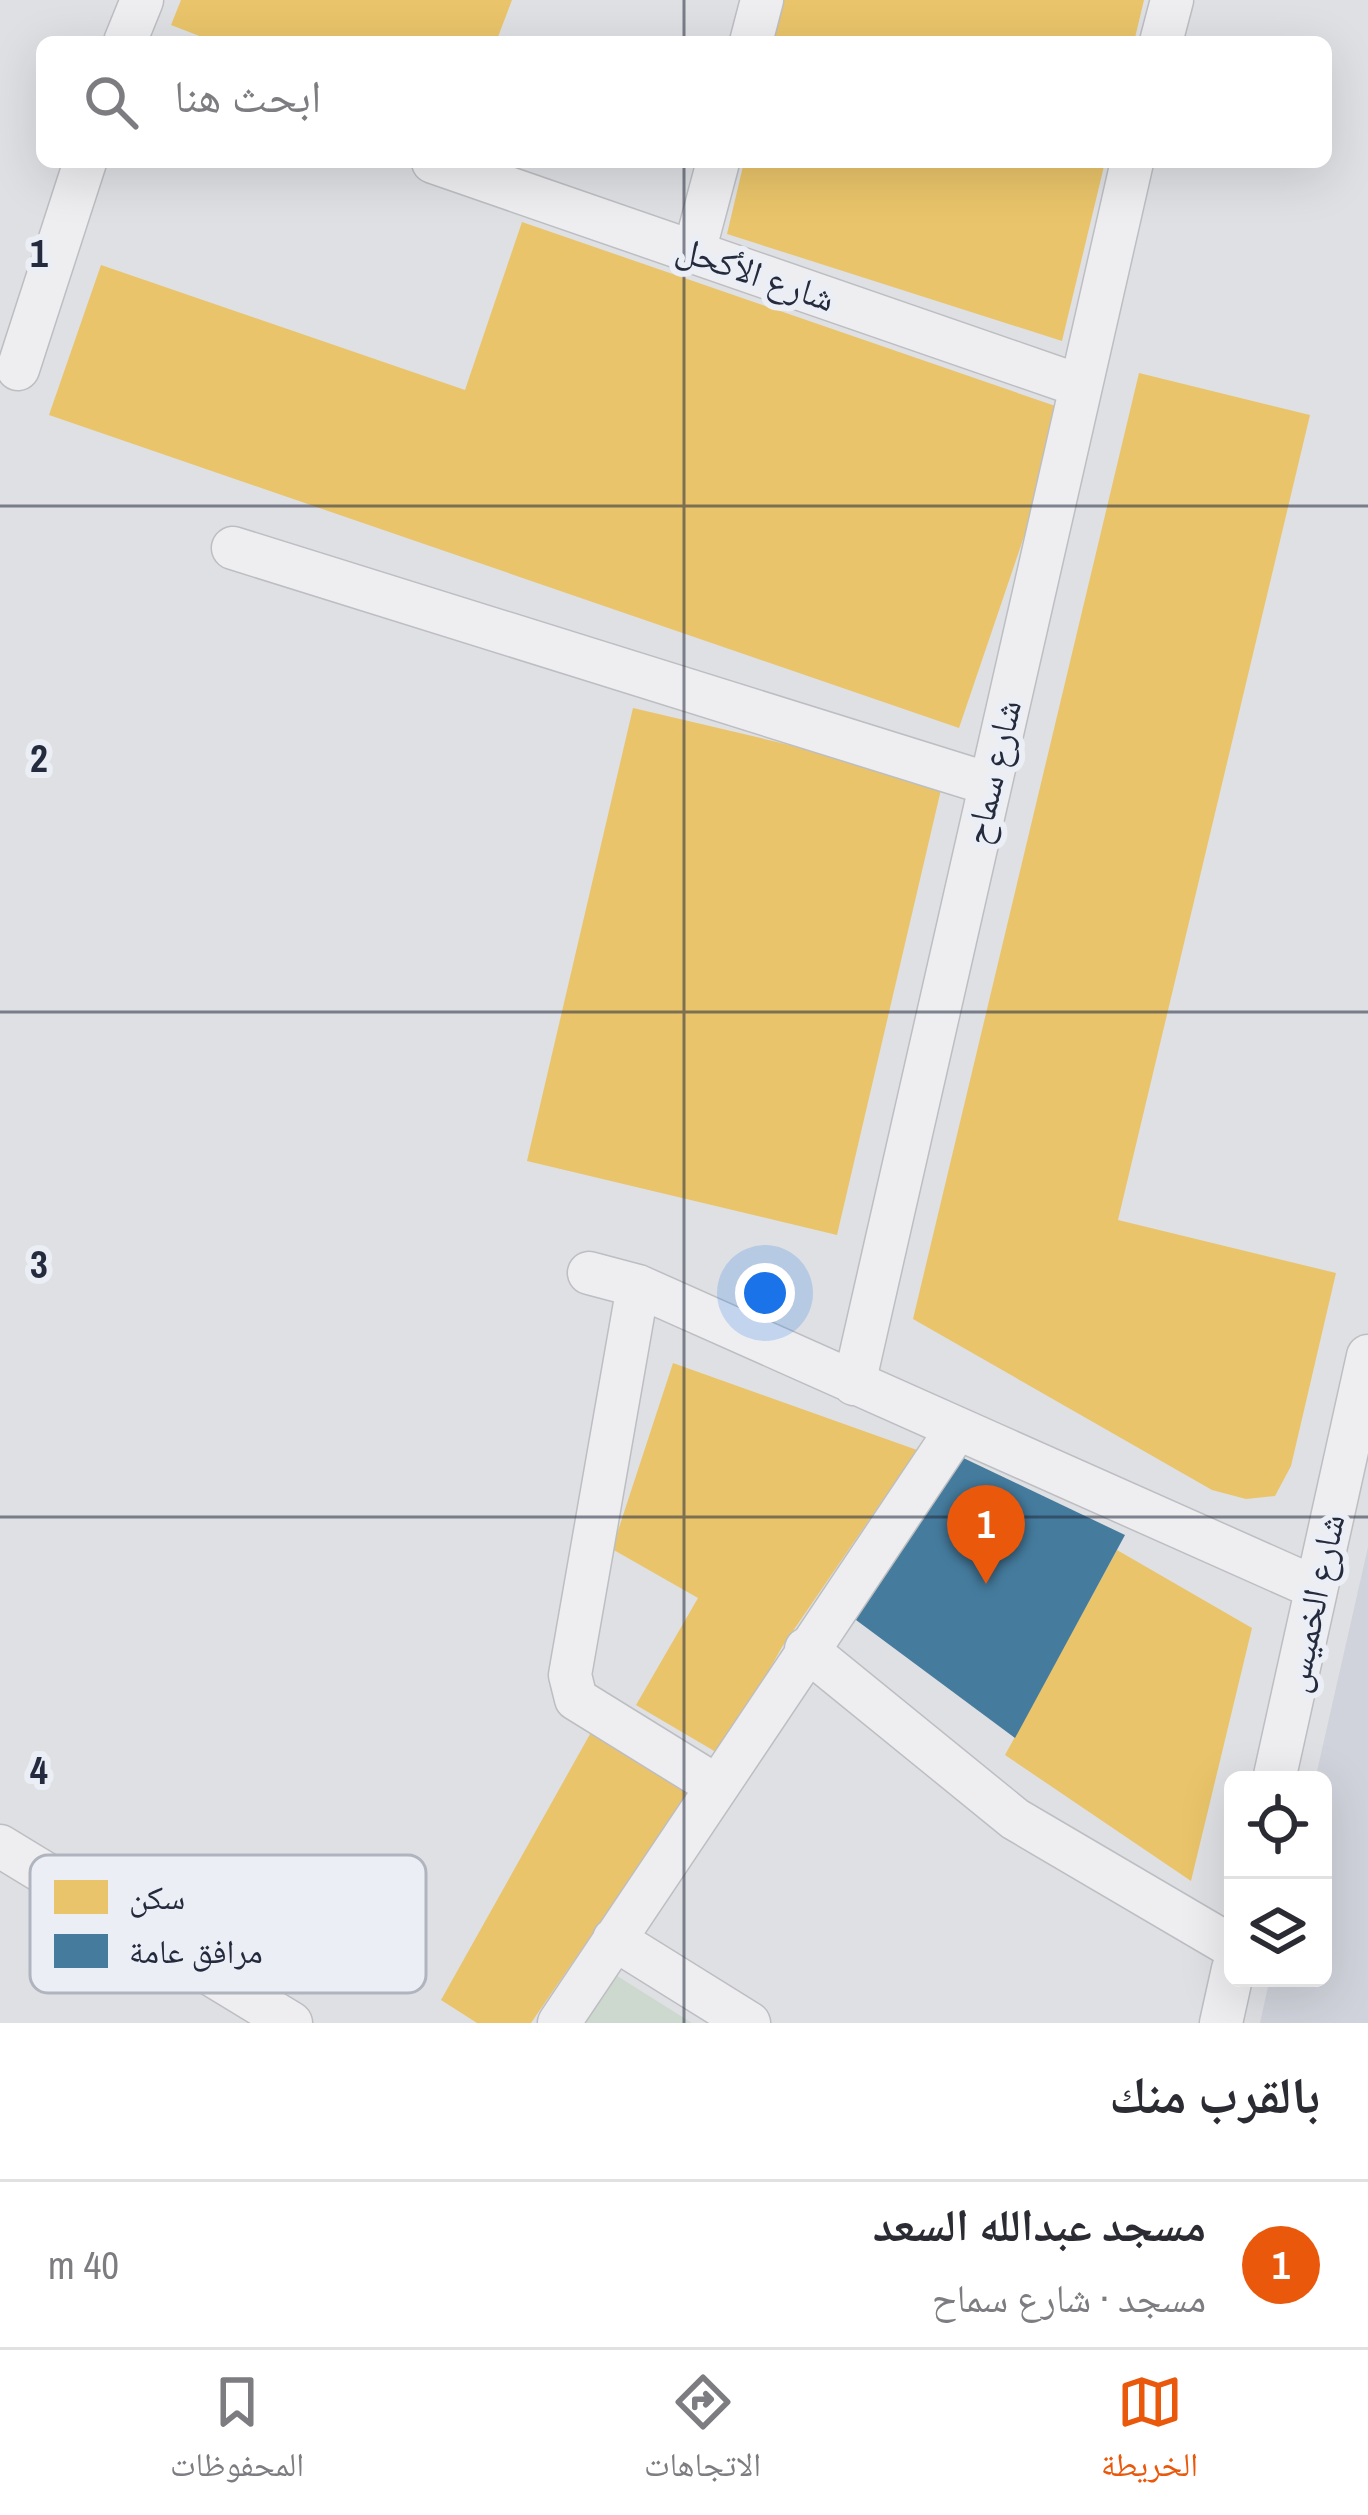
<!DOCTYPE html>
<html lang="ar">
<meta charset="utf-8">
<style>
body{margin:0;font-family:"Archivo Narrow","Noto Naskh Arabic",sans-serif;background:#f2f2f3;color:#2b2b33;direction:rtl}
.controls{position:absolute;right:36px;bottom:36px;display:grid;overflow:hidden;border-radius:18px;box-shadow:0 12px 48px #0002}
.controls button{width:108px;height:108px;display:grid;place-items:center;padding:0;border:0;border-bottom:3px solid #e1e1e2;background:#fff;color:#2b2b33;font:60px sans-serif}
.you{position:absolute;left:765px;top:1293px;width:42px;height:42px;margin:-30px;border:9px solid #fff;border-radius:50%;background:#1a73e8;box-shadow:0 0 0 18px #1a73e833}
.badge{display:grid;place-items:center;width:78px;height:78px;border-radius:50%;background:#ea580c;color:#fff;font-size:39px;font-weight:700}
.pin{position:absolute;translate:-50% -99px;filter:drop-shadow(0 3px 6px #0008)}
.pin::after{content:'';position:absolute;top:63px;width:42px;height:36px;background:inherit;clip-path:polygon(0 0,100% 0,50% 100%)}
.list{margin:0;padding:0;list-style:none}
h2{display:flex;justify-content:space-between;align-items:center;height:156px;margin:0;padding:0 48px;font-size:51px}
h2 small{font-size:39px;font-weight:400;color:#7c7c81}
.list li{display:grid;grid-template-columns:78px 1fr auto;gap:36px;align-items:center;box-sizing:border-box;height:168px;padding:0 48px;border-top:3px solid #e1e1e2}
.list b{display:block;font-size:45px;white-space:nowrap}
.list p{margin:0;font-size:39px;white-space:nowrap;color:#7c7c81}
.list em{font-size:39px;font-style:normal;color:#7c7c81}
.icon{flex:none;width:66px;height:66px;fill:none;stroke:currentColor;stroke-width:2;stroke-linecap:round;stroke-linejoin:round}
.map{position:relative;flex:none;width:1368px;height:2023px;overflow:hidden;direction:ltr}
.search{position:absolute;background:#fff;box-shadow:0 12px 48px #0002;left:36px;right:36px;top:36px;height:132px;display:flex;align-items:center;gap:30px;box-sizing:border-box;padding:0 42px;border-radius:18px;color:#7c7c81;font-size:45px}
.sheet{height:324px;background:#fff}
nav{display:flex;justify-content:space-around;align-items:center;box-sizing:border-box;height:168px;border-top:3px solid #e1e1e2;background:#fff;font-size:33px;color:#7c7c81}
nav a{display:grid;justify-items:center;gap:6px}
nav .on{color:#ea580c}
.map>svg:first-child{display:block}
.built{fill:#d0d3db}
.green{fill:#cdd8cf}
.homes{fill:#e9c46a}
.public{fill:#457b9d}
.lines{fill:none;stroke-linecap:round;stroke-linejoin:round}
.street-casing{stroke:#bdbec2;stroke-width:45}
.street{stroke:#eeeef1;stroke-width:42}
.grid{fill:none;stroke:#252b3e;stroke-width:3;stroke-opacity:0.55}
.labels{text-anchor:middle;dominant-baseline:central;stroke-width:12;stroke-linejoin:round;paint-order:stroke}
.street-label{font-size:36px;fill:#252b3e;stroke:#ebeef5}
.key{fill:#ebeef5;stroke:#b0b4be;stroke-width:3}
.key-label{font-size:33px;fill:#252b3e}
.grid-label{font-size:39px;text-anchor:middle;font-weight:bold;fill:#252b3e;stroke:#ebeef5;stroke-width:12;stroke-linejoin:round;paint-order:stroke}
</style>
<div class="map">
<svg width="1368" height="2023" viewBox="0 0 1368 2023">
<rect width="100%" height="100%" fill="#dfe0e4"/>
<!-- built -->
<path class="built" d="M1368 1547V2023H1260L1270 1978H1323V1780H1315Z"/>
<!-- green -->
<path class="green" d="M614 1974 692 2023H583Z"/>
<!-- homes -->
<path class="homes" d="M181 0H512L496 42H215L171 25Z
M783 0H1144L1134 42H773Z
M744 162H1105L1062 341 727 234Z
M522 222 1067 410 959 728 49 415 101 265 465 390Z
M1139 373 1310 415 1118 1220 1336 1273 1291 1466 1275 1496 1246 1499 1212 1490 913 1319Z
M633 708 943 781 837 1235 527 1161Z
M673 1363 917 1450 782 1647 721 1755 636 1705 698 1598 612 1549Z
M1117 1550 1252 1628 1191 1881 1005 1755Z
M594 1727 698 1780 531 2023H477L441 2000Z"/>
<!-- public -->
<path class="public" d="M955 1454 1125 1535 1015 1738 852 1617Z"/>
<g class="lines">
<!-- street casing -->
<g class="street-casing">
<path id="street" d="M125 42 142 0
M751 42 762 0
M1161 42 1172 0
M433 162 1078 385
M694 252 718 162
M18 369 85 162
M233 548 989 784
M589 1273 638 1286 1316 1588
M638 1286 570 1675 576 1699 715 1785
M854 1384 1132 162
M806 1649 1015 1819 1233 1947
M1274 1780 1368 1356
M0 1846 291 2023
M614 1939 749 2023
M559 2023 955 1432
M1221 2023 1233 1969"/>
</g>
<!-- street -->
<use href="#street" class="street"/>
</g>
<!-- grid -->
<path class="grid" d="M684 0V42M684 162V2023M0 506H1368M0 1012H1368M0 1517H1368"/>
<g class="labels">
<!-- street labels -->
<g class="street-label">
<text transform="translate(756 273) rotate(19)">شارع الأكحل</text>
<text transform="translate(992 772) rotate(-77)">شارع سماح</text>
<text transform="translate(1313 1603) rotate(-78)">شارع الخميس</text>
</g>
</g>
<!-- legend -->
<rect x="30" y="1855" width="396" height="138" rx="18" class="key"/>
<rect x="54" y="1880" width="54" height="34" fill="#e9c46a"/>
<rect x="54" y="1934" width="54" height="34" fill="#457b9d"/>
<g class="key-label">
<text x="129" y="1909">سكن</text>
<text x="129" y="1963">مرافق عامة</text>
</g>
<g class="grid-label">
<text x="39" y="267">1</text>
<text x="39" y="772">2</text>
<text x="39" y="1278">3</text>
<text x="39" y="1784">4</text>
</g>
</svg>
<div class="controls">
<button><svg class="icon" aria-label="locate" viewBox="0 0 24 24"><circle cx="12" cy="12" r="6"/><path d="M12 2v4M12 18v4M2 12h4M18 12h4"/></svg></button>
<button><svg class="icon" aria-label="layers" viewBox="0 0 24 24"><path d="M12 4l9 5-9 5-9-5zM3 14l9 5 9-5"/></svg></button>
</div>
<div class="you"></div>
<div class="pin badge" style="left:986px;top:1584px">1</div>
<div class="search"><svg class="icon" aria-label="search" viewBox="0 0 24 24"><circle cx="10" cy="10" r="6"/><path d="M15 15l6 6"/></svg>ابحث هنا</div>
</div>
<section class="sheet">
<h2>بالقرب منك<small></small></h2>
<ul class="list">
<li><span class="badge">1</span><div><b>مسجد عبدالله السعد</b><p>مسجد · شارع سماح</p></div><em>40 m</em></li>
</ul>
</section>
<nav>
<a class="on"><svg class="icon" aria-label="map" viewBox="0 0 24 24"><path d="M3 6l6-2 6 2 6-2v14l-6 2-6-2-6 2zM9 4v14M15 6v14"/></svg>الخريطة</a>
<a><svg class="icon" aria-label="directions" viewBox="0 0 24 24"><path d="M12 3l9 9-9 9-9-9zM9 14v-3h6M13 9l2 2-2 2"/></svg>الاتجاهات</a>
<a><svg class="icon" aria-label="saved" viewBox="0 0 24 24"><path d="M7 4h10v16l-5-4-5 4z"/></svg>المحفوظات</a>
</nav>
